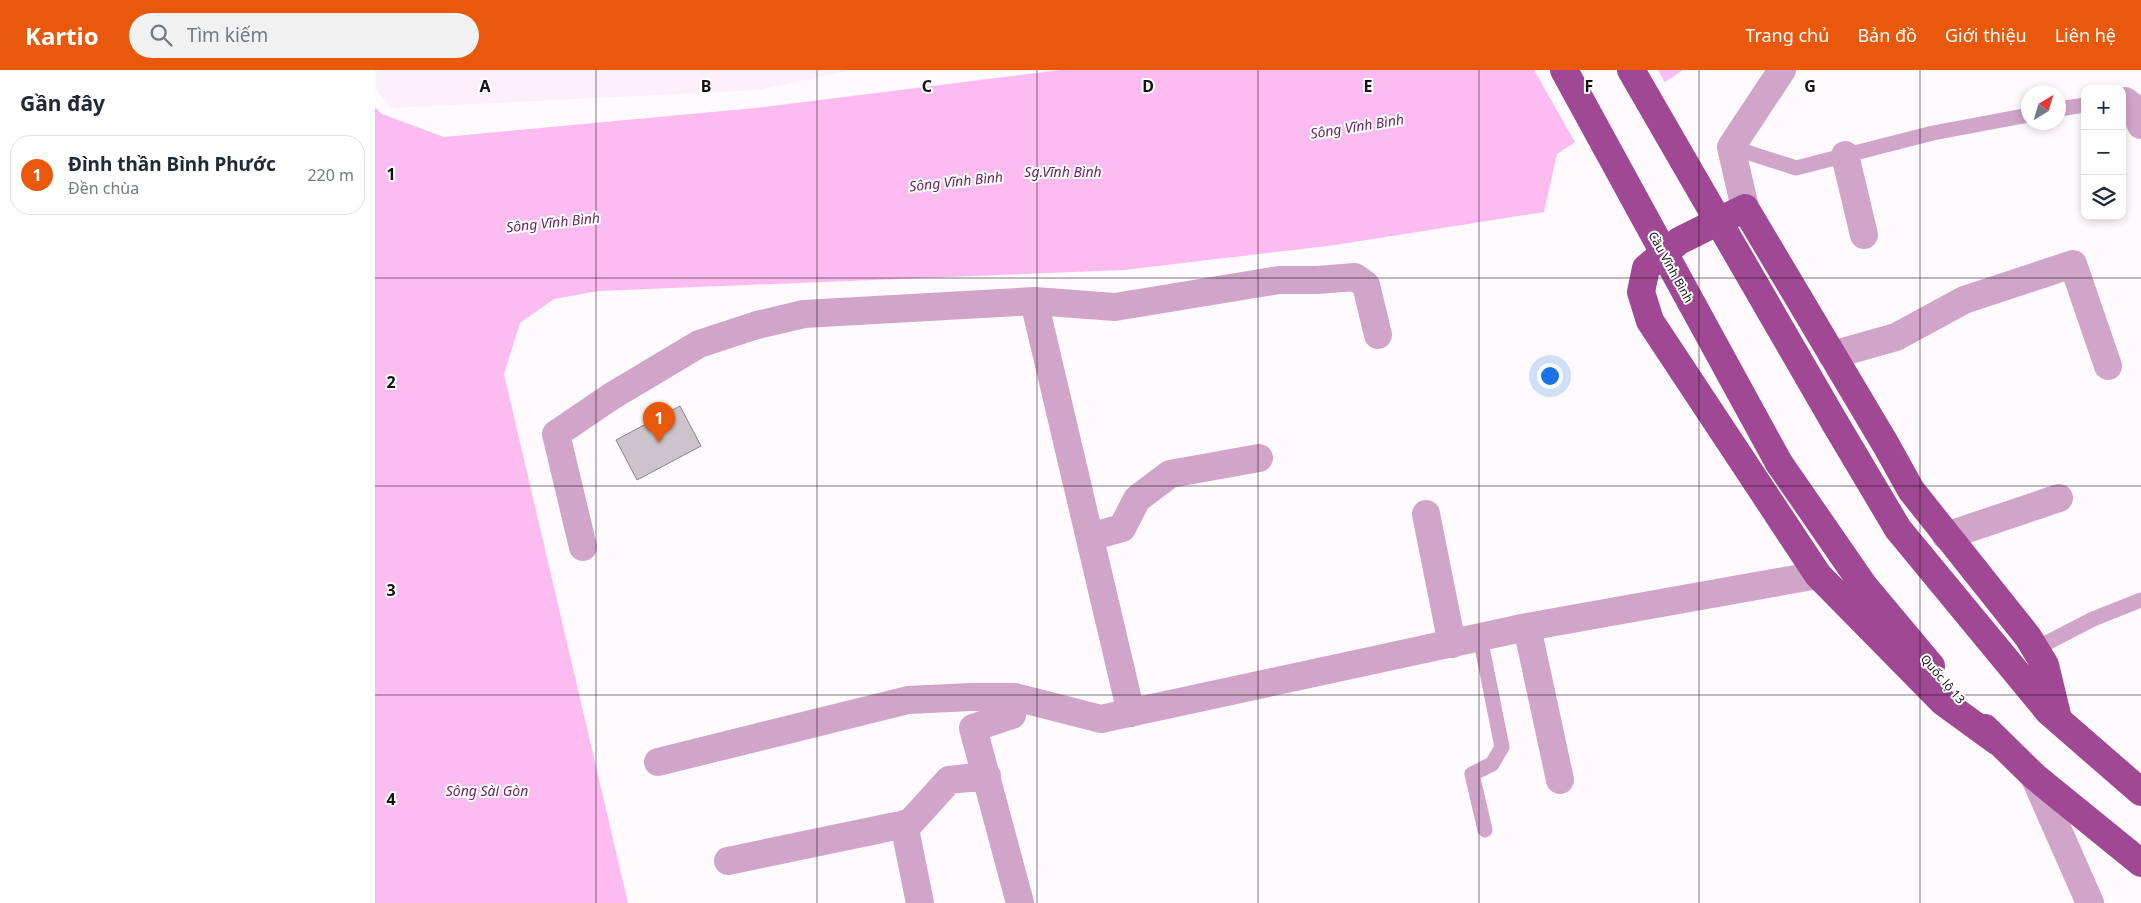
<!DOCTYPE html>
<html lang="vi">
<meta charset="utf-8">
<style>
body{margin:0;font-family:"Noto Sans",sans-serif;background:#f2f2f3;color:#1f2937}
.controls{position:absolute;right:15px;top:15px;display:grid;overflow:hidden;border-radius:10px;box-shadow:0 2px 8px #0003}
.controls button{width:45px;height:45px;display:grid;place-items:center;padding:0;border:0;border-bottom:1px solid #e0e1e3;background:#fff;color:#1f2937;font:25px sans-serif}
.compass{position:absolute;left:1646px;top:15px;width:45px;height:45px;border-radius:50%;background:#fff;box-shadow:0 2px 8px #0003;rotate:38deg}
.you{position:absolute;left:1174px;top:305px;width:18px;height:18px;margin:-12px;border:4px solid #fff;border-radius:50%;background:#1a73e8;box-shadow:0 0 0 8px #1a73e833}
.badge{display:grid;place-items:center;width:32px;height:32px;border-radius:50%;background:#ea580c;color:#fff;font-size:16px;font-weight:700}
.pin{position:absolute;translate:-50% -41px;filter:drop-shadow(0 1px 2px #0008)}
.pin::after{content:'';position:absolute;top:26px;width:18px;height:15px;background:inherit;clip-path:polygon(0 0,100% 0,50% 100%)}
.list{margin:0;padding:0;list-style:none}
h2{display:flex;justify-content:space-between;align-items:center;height:65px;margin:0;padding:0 20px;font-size:21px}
h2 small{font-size:16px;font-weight:400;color:#747a83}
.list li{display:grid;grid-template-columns:32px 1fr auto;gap:15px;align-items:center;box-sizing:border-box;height:80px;margin:0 10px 10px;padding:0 10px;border:1px solid #e0e1e3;border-radius:20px}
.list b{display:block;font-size:19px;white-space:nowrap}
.list p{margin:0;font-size:16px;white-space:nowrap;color:#747a83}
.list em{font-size:16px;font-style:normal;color:#747a83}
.icon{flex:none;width:28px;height:28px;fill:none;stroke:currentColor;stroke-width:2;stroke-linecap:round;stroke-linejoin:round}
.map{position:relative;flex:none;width:1766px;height:833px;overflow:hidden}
header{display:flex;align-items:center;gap:30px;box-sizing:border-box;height:70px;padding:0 25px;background:#ea580c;color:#fff}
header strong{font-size:24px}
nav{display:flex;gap:28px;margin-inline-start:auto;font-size:18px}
.search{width:350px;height:45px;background:#f2f2f3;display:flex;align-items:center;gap:12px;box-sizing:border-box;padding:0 18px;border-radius:28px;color:#747a83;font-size:19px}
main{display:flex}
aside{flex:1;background:#fff}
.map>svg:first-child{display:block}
.built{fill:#fdf0fa}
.water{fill:#fdbcf1}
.pier{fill:#fefafd}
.building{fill:#cdc4cb;stroke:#8c848a}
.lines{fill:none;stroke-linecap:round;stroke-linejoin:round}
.service{stroke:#d1a4c9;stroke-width:15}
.minor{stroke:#d1a4c9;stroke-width:28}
.tertiary{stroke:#d1a4c9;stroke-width:28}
.trunk{stroke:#a04894;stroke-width:28}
.trunk-bridge{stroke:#a04894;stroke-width:28}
.grid{fill:none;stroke:#151114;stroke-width:1;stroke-opacity:0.55}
.labels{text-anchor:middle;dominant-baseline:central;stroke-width:4;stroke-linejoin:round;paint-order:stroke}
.street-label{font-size:12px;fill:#151114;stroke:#fff}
.water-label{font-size:14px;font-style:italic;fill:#6b2262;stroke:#fff}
.grid-label{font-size:16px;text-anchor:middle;font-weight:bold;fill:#151114;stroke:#fff;stroke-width:4;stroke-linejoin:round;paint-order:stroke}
</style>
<header>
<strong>Kartio</strong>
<div class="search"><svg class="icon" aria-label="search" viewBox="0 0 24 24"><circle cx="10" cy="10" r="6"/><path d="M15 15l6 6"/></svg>Tìm kiếm</div>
<nav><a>Trang chủ</a><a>Bản đồ</a><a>Giới thiệu</a><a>Liên hệ</a></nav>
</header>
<main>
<aside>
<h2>Gần đây<small></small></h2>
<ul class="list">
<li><span class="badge">1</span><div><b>Đình thần Bình Phước</b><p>Đền chùa</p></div><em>220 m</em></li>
</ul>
</aside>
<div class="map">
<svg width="1766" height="833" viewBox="0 0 1766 833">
<rect width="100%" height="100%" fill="#fefafd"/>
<!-- built -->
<path class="built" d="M0 0H476L384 20 16 38 0 18Z"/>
<!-- water -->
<path class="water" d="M686 0H1308L1182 84 1169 142 960 175 749 200 223 221 179 229 145 253 129 304 253 833H0V37L7 44 69 67 380 38Z"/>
<!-- pier -->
<path class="pier" d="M1159 0H1283L1291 14 1201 74Z"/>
<!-- building -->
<path class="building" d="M305 336 326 376 262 410 241 370Z"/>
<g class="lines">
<!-- service -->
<path class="service" d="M1684 39 1710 35
M1356 77 1421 98 1558 63 1654 45
M1105 567 1127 677 1117 694 1097 704 1110 760
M1660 579 1718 549 1766 530"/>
<!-- minor -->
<path class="minor" d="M1750 31 1758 37 1766 55
M1470 85 1489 165
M1370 138 1356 77 1407 0
M659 231 756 643
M1457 285 1521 267 1589 230 1698 194 1733 296
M1051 444 1077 574
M1571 466 1684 428
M715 467 747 458 762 429 795 404 884 388
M208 477 181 364 237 326 324 274 382 255 429 244 659 231 740 237 904 210H942L980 207 991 215 1003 265
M1152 557 1185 710
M640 627 637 645 598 658 645 833
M283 692 533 630 596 627H640L726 649 1152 557 1443 505
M529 754 545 833
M353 791 535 753 574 710 612 706"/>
<!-- tertiary -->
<path class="tertiary" d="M1659 706 1715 833"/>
<!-- trunk -->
<path class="trunk" d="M1460 353 1523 459 1674 642 1766 722
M1404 393 1489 516 1556 596
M1610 658 1659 706 1766 793
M1623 672 1568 632 1443 505 1275 251 1266 222 1271 198 1304 171 1370 138 1511 375 1536 420 1653 567 1670 595 1683 649"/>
<!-- trunk-bridge -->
<path class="trunk-bridge" d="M1189 0 1404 393
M1256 0 1460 353"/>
</g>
<!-- grid -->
<path class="grid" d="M221 0V833M442 0V833M662 0V833M883 0V833M1104 0V833M1324 0V833M1545 0V833M0 208H1766M0 416H1766M0 625H1766"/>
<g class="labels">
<!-- street labels -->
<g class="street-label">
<text transform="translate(1296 197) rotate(61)">Cầu Vĩnh Bình</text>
<text transform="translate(1568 609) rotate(49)">Quốc lộ 13</text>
</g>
<!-- water labels -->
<g class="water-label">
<text transform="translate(982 56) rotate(-9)">Sông Vĩnh Bình</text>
<text x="688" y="101">Sg.Vĩnh Bình</text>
<text transform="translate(581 111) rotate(-6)">Sông Vĩnh Bình</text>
<text transform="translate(178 152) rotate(-6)">Sông Vĩnh Bình</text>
<text x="112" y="720">Sông Sài Gòn</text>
</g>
</g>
<g class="grid-label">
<text x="110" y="22">A</text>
<text x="331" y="22">B</text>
<text x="552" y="22">C</text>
<text x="773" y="22">D</text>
<text x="993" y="22">E</text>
<text x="1214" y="22">F</text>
<text x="1435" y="22">G</text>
<text x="16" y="110">1</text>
<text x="16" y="318">2</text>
<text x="16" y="526">3</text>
<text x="16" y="735">4</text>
</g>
</svg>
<div class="controls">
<button>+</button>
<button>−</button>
<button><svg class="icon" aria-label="layers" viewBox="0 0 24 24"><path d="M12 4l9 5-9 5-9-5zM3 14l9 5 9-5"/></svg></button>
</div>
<svg class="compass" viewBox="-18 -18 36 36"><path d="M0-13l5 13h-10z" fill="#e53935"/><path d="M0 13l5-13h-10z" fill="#747a83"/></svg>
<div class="you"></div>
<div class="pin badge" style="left:284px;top:373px">1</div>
</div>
</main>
